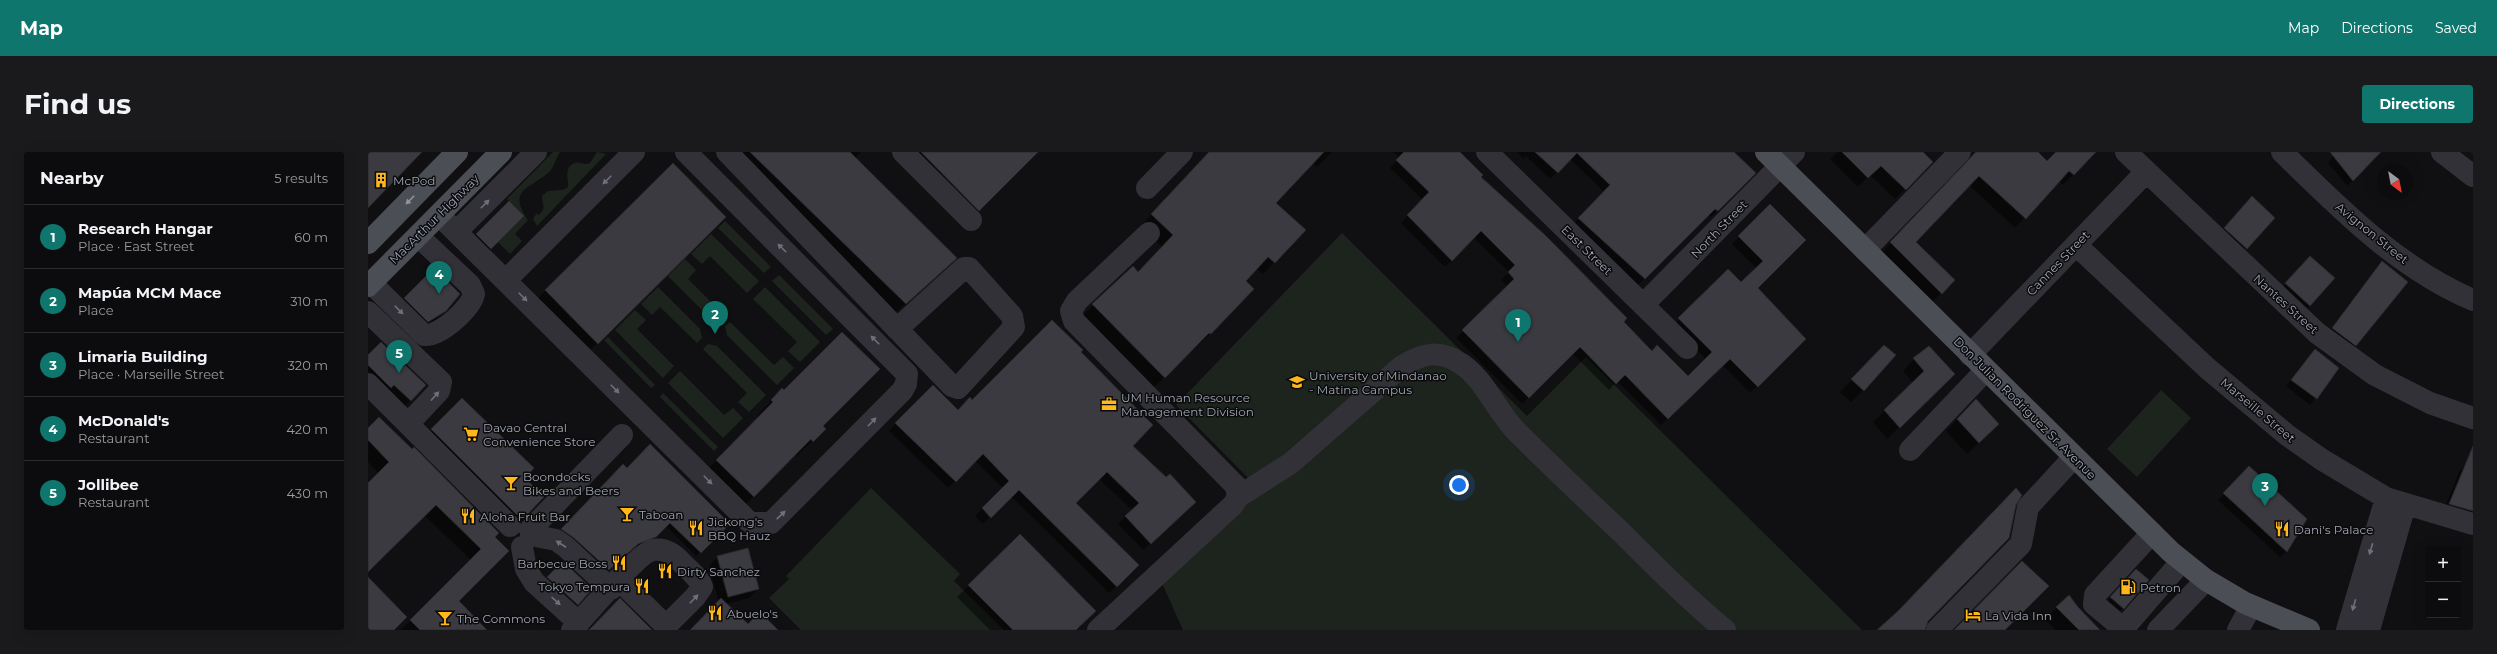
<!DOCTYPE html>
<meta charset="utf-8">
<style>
body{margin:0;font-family:Montserrat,sans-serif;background:#1a1a1c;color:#f1f3f6}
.controls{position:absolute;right:12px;bottom:12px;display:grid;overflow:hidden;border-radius:4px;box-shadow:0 4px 16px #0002}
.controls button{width:36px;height:36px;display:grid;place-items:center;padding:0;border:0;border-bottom:1px solid #2c2c2e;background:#0c0c0e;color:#f1f3f6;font:20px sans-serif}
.compass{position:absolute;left:2009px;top:12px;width:36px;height:36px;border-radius:50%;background:#0c0c0e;box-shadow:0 4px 16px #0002;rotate:148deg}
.you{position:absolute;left:1091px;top:333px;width:14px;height:14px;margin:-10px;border:3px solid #fff;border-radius:50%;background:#1a73e8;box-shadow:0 0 0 6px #1a73e833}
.badge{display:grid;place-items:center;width:26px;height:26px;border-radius:50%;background:#0f766e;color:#fff;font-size:13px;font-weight:700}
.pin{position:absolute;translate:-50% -33px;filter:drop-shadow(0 1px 2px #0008)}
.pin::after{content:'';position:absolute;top:21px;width:14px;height:12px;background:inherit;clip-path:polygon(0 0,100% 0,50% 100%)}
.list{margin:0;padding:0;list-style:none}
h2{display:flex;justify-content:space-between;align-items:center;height:52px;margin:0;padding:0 16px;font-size:17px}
h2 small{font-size:13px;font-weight:400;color:#9a9b9e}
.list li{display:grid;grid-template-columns:26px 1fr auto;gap:12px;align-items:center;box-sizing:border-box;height:64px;padding:0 16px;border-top:1px solid #2c2c2e}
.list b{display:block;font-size:15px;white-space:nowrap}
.list p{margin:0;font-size:13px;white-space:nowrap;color:#9a9b9e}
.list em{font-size:13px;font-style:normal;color:#9a9b9e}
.map{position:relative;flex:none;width:2105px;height:478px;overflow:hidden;border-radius:4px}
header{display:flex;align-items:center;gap:24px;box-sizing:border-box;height:56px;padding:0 20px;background:#0f766e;color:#fff}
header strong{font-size:19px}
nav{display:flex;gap:22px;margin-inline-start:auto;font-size:14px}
.intro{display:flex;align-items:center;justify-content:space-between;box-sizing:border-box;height:96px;padding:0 24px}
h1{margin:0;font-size:28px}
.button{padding:10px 18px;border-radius:4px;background:#0f766e;color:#fff;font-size:14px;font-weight:700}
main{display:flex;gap:24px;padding:0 24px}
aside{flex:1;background:#0c0c0e;border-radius:4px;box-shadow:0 4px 16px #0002}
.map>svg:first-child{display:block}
.green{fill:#1c241d}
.shadow{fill:#0007}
.building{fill:#3a3a40;stroke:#2a2a2e}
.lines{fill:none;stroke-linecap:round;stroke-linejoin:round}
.minor{stroke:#313137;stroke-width:22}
.major{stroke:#4c4e56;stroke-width:22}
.oneway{fill:#6e717c}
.oneway2{fill:#8f94a1}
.labels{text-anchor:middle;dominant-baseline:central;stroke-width:3;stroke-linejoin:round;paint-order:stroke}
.poi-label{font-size:12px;fill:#a0a5b4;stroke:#0b0b0c;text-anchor:start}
.street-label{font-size:12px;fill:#a0a5b4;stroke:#0b0b0c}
</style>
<header>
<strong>Map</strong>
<nav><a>Map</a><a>Directions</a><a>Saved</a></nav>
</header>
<div class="intro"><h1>Find us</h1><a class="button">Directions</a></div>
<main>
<aside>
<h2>Nearby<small>5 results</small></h2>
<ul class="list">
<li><span class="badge">1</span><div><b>Research Hangar</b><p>Place · East Street</p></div><em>60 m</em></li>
<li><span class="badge">2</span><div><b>Mapúa MCM Mace</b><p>Place</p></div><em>310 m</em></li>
<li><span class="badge">3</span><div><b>Limaria Building</b><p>Place · Marseille Street</p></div><em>320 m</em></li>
<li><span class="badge">4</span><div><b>McDonald's</b><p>Restaurant</p></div><em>420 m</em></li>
<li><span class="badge">5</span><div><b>Jollibee</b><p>Restaurant</p></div><em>430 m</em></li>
</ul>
</aside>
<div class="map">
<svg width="2105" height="478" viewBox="0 0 2105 478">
<rect width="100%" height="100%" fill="#101012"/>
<!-- green -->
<path class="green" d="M185 0H192C187 7 187 15 180 21 161 37 139 38 160 68L147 82 154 89 142 102 130 90 156 64 139 47Z
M229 0 238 2 169 74 165 67 168 62 171 63C179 56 174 52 174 44L180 39C213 38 194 32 201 15 209 8 210 11 218 12L222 11Z
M357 69 403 115 396 121 350 76Z
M974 81 1159 264 1218 205 1494 478H815L793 429 893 339 808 253Z
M343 82 391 129 379 141 342 104 334 112 323 102Z
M317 107 328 118 320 127 357 164 351 169 343 167 300 124Z
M411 123 465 177 458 183 404 129Z
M290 135 332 177 334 186 329 191 292 155 284 163 273 152Z
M397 135 452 190 432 210 420 199 429 190 385 147Z
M267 158 278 168 269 177 306 214 295 226 247 178Z
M362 170 406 213 415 205 426 216 409 233 359 183 357 174Z
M240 185 287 233 283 236 236 188Z
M340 192 349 194 398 243 381 260 370 250 379 241 335 197Z
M312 219 356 263 365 256 375 266 355 286 300 231Z
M1793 238 1823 266 1769 325 1739 297Z
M295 241 350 295 346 299 292 245Z
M503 336 592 422 586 429 636 478H433L401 446 421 427 418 424Z"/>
<!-- shadow -->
<path class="shadow" d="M352 0H493L487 6 577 116 527 161Z
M529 0H669L599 70Z
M842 0H964L949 15 944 11 907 51 906 110 895 122 888 116 876 129 884 137 842 182 785 236 713 165 765 115 770 121 794 95 772 75Z
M1025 0H1090L1112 25 1284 200 1320 225 1338 207 1304 174 1360 119 1373 132 1389 117 1364 92 1402 53 1437 88 1388 136 1436 187 1382 241 1354 213 1293 273 1249 229 1241 238 1205 202 1154 252 1088 186 1140 135 1133 128 1141 120 1106 86 1077 115 1033 71 1055 48 1022 16 1032 6Z
M1149 0H1365L1386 21 1343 65 1340 62 1270 133 1204 73 1236 40 1202 7 1182 27 1158 4 1156 7Z
M1469 0H1553L1564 10 1527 47 1502 23 1490 35 1462 7Z
M1608 0H1668L1679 10 1688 0H1722L1724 2 1695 33 1691 29 1647 76 1601 33 1547 90 1586 128 1563 151 1513 101Z
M1968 0H2007L2009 2 1979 34 1960 11Z
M305 13 357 65 218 202 166 150Z
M141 50 155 64 114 105 100 92Z
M1878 52 1906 66 1872 102 1851 82Z
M2014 110 1988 193 1982 200 1958 183Z
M1936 112 1942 153 1936 159 1912 138Z
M66 117 77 158 65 170 48 181 25 158Z
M1516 194 1495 238 1483 250 1472 240Z
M1947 199 1970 216 1942 253 1918 234Z
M711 200 764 294 819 357 775 398 750 372 764 358 731 327 707 351 769 413 741 441 643 344 615 372 607 364 635 336 607 309 580 336 521 279 565 234 590 259 604 249Z
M0 205 57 233 36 255 0 225Z
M1546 207 1585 222 1519 287 1505 270 1545 231 1535 219Z
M414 238 456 277 429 304 427 302 370 360 333 324 391 266 389 264Z
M94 248 156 326 175 345 148 372 57 285Z
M1596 260 1618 284 1599 302 1578 279Z
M0 277 125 385 89 449 118 478H33L103 408 56 363 0 419V332L11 322 0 310Z
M255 313 259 317 361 372 328 404 298 374 283 389 265 395 237 421 190 381Z
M2097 314 2105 317V363L2076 358 2091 320Z
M1882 316 1918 399 1912 405 1850 348Z
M652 383 707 478H622L589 445Z
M350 405 390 437 381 446 358 452 380 473 409 478H324L351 451 341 414Z
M195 411 223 437 200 461 171 435Z
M1768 418 1755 456 1752 459 1740 448Z
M1701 444 1732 478H1688L1677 467Z"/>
<!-- building -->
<path class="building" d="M0 0H54L0 56Z
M382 0H482L589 106 538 152Z
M553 0H670L611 59Z
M841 0H956L908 51 938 78 907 111 900 105 878 129 886 137 843 182 841 181 797 226 724 152 765 114 770 120 805 83 783 62Z
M1036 0H1092L1115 23 1113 25 1177 83 1259 166 1256 170 1284 199 1289 193 1320 224 1344 200 1310 166 1360 117 1373 130 1395 109 1370 84 1402 52 1438 88 1390 136 1438 187 1390 235 1362 207 1300 267 1257 223 1248 232 1212 195 1161 246 1094 178 1146 127 1140 120 1147 113 1113 79 1084 109 1039 63 1061 40 1028 8Z
M1167 0H1366L1388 21 1350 59 1347 57 1277 127 1210 66 1242 33 1209 1 1190 21Z
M1474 0H1555L1565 10 1538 38 1513 14 1500 26Z
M1608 0H1670L1679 9 1688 0H1728L1706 23 1701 19 1658 67 1611 24 1548 90 1587 128 1574 142 1522 90Z
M1962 0H2013L1985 29Z
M305 11 358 65 230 192 177 138Z
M1884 44 1907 66 1879 97 1856 76Z
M141 49 156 64 123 97 108 82Z
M1942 104 1967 126 1942 154 1917 131Z
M2014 109 2040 130 1988 194 1964 176Z
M66 116 92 142 78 159 60 170 36 146Z
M684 168 715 198 713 200 785 273 765 294 798 325 802 322 828 350 783 392 757 364 771 351 739 320 708 351 771 413 749 435 651 338 623 366 614 356 641 329 615 302 588 330 527 271 565 233 590 258 602 245 604 248Z
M474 180 512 217 455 274 458 277 445 290 443 287 386 345 348 308 405 250 403 248 414 236 416 238Z
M13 190 58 233 43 249 26 233 23 236 0 213V203Z
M1516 193 1528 203 1496 239 1483 227Z
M1561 194 1587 222 1532 276 1516 258 1556 219 1545 206Z
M1947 197 1971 216 1949 247 1923 228Z
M94 246 166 316 157 326 176 345 156 366 150 361 149 363 63 277Z
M1608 247 1631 272 1611 291 1589 267Z
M11 265 44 297 46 295 131 381 127 385 141 399 91 449 119 478H52L42 468 113 397 68 353 0 420V331L21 310 0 288V276Z
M282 292 362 372 333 401 302 371 288 385 270 392 241 418 206 386 193 377 255 312 259 316Z
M2105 294V359L2081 352Z
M1881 314 1939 367 1919 400 1855 341Z
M1648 336 1654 343 1648 353 1641 386 1560 469 1557 478H1509L1530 459Z
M652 382 728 459 708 478H645L600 433Z
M380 396 391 437 360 445 349 404Z
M195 409 224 437 210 453 179 425Z
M1654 409 1681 434 1637 478H1586Z
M1768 417 1781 428 1756 457 1742 445Z
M0 425 39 465 26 478H0Z
M1701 443 1710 455 1732 478H1711L1688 455Z
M252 446 284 478H221Z
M353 446 380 472 392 460 410 478H322Z"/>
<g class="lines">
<!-- minor -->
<path class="minor" d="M359 0 584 234 590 236 646 175 644 164 601 116H596L529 177
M535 0 603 68
M1119 0 1319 196
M1758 0 1949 181 2007 223 2062 251 2105 266
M1914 0C1971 56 2030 116 2105 148
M2074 0 2105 24
M779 36 814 0
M71 63 378 367 383 371H403L534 239 538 232 539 222 318 0
M89 79 168 0
M1708 93 1839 216 1919 283 1953 307 2018 346 2105 372
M1497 98 1592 0
M138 128 266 0
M3 131 56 183C72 185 103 156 106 142L102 133 50 84
M1275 153 1426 0
M0 160 73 230 71 239 40 272
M1602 203 1778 20
M0 232 142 374
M1542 298 1618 218
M870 345 923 311 1034 214C1055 201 1072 197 1095 213 1118 230 1128 258 1148 279 1183 314 1219 348 1255 382 1288 415 1321 448 1357 478
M162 378 254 283
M1784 381 1727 443 1726 452 1752 474 1761 470 1814 409
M163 383 188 388 198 395 243 437
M154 395 158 417 166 430 211 471
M204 478C217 464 271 400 285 398 297 396 307 403 314 411 321 418 331 425 334 435L327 445 298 474 251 428
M730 478 865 353 870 345 868 334 863 329 706 169 703 159 709 149 781 81
M1569 478 1653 392 1660 355 1706 305
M1790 478 1838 428
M1870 478 1883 454
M1979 478 2018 346
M2001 478 2037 353"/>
<!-- major -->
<path class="major" d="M1398 0 1803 400 1838 428 1877 451 1941 478
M0 91 89 0
M0 134 133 0"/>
</g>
<!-- one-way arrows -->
<defs><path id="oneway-solid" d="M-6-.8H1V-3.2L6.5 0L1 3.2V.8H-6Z"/></defs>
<g class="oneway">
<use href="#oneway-solid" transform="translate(239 28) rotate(135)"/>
<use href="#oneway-solid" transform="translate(117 52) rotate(-45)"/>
<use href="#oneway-solid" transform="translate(414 96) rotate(-135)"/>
<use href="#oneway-solid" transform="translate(155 145) rotate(45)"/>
<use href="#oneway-solid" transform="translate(31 158) rotate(45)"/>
<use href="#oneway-solid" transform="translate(507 188) rotate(-135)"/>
<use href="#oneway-solid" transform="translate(247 237) rotate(45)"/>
<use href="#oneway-solid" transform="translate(67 244) rotate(-48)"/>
<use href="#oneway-solid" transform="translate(504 270) rotate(-46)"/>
<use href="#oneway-solid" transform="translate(340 328) rotate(45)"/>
<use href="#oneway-solid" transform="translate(413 363) rotate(-43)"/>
<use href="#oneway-solid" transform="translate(193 392) rotate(-147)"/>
<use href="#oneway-solid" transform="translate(2003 397) rotate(106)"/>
<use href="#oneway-solid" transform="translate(326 447) rotate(-46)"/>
<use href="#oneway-solid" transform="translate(188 449) rotate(42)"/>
<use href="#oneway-solid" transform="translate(1986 453) rotate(106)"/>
</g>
<use class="oneway2" href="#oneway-solid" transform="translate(42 48) rotate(135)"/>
<!-- icons -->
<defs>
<g id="building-bare" transform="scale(1.2)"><path d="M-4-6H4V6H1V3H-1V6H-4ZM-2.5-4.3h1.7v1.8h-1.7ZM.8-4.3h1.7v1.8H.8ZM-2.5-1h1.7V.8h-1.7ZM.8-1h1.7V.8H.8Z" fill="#ffb71a" stroke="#0b0b0c" stroke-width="2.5" paint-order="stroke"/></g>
<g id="university-bare" transform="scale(1.2)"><path d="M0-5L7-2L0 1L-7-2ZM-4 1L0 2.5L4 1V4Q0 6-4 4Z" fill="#ffb71a" stroke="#0b0b0c" stroke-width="2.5" paint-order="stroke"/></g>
<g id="office-bare" transform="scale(1.2)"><path d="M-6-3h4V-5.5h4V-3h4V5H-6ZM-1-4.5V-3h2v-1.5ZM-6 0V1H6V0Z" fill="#ffb71a" stroke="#0b0b0c" stroke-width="2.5" paint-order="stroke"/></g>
<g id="supermarket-bare" transform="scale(1.2)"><path d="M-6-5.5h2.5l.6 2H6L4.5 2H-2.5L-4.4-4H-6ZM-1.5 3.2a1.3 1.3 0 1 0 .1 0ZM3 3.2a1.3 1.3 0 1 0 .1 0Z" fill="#ffb71a" stroke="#0b0b0c" stroke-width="2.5" paint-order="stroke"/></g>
<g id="bar-bare" transform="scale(1.2)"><path d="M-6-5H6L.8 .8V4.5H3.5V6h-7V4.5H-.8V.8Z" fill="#ffb71a" stroke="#0b0b0c" stroke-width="2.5" paint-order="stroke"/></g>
<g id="restaurant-bare" transform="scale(1.2)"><path d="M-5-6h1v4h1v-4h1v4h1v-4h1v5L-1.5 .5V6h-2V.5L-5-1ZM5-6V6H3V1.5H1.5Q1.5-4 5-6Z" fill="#ffb71a" stroke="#0b0b0c" stroke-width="2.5" paint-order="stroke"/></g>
<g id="fuel-bare" transform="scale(1.2)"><path d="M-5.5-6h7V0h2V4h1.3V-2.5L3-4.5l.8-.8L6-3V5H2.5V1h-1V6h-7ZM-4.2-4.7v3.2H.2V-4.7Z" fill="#ffb71a" stroke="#0b0b0c" stroke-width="2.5" paint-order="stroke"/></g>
<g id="hotel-bare" transform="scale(1.2)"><path d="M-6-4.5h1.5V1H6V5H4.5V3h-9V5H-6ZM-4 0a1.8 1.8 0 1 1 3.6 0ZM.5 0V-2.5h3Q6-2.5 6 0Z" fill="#ffb71a" stroke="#0b0b0c" stroke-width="2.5" paint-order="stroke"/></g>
</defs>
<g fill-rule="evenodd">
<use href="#building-bare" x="13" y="28"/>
<use href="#university-bare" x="929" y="230"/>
<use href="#office-bare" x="741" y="252"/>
<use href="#supermarket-bare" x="103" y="282"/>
<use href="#bar-bare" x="143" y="331"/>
<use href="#bar-bare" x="259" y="362"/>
<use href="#restaurant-bare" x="100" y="364"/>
<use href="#restaurant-bare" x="328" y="376"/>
<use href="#restaurant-bare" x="1914" y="377"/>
<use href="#restaurant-bare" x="251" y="411"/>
<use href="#restaurant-bare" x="297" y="419"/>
<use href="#restaurant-bare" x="274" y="434"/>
<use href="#fuel-bare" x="1760" y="435"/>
<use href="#restaurant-bare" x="347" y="461"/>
<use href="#hotel-bare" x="1605" y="463"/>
<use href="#bar-bare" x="77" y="466"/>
</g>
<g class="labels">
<!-- poi labels -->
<g class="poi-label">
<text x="25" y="28">McPod</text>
<text x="941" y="223">University of Mindanao<tspan x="941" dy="14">- Matina Campus</tspan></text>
<text x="753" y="245">UM Human Resource<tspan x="753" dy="14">Management Division</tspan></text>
<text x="115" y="275">Davao Central<tspan x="115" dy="14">Convenience Store</tspan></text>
<text x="155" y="324">Boondocks<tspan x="155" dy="14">Bikes and Beers</tspan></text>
<text x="271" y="362">Taboan</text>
<text x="112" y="364">Aloha Fruit Bar</text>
<text x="340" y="369">Jickong's<tspan x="340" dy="14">BBQ Hauz</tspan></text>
<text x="1926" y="377">Dani's Palace</text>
<text x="239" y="411" text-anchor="end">Barbecue Boss</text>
<text x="309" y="419">Dirty Sanchez</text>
<text x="262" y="434" text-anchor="end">Tokyo Tempura</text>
<text x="1772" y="435">Petron</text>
<text x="359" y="461">Abuelo's</text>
<text x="1617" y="463">La Vida Inn</text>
<text x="89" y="466">The Commons</text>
</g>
<!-- street labels -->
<g class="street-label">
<text transform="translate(66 67) rotate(-45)">MacArthur Highway</text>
<text transform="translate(1351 77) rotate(-46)">North Street</text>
<text transform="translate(2004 81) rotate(39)">Avignon Street</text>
<text transform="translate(1219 98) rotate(44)">East Street</text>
<text transform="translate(1690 111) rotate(-46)">Cannes Street</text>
<text transform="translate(1918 152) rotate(42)">Nantes Street</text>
<text transform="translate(1657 256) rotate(45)">Don Julian Rodriguez Sr. Avenue</text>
<text transform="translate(1890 258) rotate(40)">Marseille Street</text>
</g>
</g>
</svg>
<div class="controls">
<button>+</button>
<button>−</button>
</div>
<svg class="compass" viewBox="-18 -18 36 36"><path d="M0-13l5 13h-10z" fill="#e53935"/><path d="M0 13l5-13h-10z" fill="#9a9b9e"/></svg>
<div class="you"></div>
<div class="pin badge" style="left:1150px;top:190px">1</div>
<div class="pin badge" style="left:347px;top:182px">2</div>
<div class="pin badge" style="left:1897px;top:354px">3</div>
<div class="pin badge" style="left:71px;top:142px">4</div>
<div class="pin badge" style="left:31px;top:221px">5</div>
</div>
</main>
